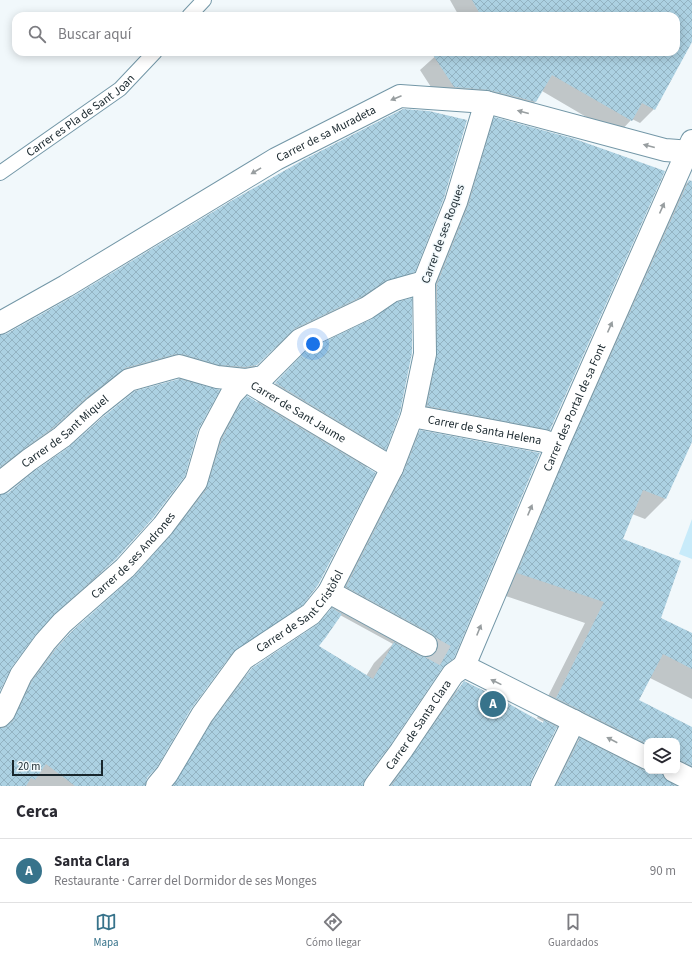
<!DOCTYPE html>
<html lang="es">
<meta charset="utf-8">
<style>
body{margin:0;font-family:"Source Sans 3",sans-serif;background:#f2f2f3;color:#2b2b33}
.controls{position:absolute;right:12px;bottom:12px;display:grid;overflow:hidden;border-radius:8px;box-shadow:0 2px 10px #0003}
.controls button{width:36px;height:36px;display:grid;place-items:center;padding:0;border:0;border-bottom:1px solid #e1e1e2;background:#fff;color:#2b2b33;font:20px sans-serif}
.scale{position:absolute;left:12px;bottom:10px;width:91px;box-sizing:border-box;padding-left:4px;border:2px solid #19272d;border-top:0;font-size:11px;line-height:14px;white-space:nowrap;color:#19272d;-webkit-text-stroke:3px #f1f8fb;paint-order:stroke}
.you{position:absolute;left:313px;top:344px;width:14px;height:14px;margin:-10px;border:3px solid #fff;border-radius:50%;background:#1a73e8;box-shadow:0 0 0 6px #1a73e833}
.badge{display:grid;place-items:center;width:26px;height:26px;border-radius:50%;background:#37738b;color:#fff;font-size:13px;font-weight:700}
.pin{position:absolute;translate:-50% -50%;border:2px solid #fff;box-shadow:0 1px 4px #0006}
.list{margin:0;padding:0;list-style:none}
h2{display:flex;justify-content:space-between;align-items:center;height:52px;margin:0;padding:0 16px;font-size:17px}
h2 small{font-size:13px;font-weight:400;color:#7c7c81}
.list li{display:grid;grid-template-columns:26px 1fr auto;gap:12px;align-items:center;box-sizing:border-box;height:64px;padding:0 16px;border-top:1px solid #e1e1e2}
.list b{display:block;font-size:15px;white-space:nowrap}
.list p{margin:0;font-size:13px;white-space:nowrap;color:#7c7c81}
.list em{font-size:13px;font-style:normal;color:#7c7c81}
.icon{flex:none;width:22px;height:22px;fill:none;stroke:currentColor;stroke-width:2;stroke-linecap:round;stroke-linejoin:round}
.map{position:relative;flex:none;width:692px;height:786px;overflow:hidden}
.search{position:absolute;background:#fff;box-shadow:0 2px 10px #0003;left:12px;right:12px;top:12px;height:44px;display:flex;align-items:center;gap:10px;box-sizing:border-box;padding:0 14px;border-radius:12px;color:#7c7c81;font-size:15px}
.sheet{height:116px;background:#fff}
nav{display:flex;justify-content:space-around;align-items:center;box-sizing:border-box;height:56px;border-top:1px solid #e1e1e2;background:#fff;font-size:11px;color:#7c7c81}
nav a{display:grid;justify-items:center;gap:2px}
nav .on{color:#37738b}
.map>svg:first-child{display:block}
.pitch{fill:#c8ebfa}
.shadow{fill:#0003;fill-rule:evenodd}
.building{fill:url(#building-cross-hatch)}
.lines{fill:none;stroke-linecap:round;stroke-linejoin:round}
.street-tunnel{stroke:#c6ced2;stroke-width:22;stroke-dasharray:22 11;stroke-linecap:butt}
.lane-casing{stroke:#7397a7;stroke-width:16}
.street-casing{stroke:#7397a7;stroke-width:24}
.lane{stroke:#fff;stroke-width:14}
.street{stroke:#fff;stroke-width:22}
.oneway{fill:#989ea0}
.labels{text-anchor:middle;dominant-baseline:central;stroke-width:3;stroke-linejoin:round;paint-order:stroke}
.street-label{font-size:12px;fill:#19272d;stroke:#f1f8fb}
</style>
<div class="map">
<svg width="692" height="786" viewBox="0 0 692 786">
<defs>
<pattern id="building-cross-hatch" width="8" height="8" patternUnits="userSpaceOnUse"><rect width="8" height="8" fill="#acd1e2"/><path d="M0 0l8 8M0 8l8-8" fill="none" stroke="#93b3c2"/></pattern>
</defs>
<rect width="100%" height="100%" fill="#f1f8fb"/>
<!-- pitch -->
<path class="pitch" d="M692 519V559L679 554Z"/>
<!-- shadow -->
<path class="shadow" d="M450 0H692V39L654 109 640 123 632 119 617 135 542 91 535 102 521 116 440 101 420 70 440 52H676V16H459Z
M495 118 550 429 530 449 408 425 419 374 418 304 476 138Z
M689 181 692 182V437L665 499 645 519 632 514 622 540 660 618 692 635V699L650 678 638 701 692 728V786H547L560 759 579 740 556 728 530 781 529 786H386L444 703 464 683 536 720 585 623 497 593 669 201ZM537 718 544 722 542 724 536 720ZM647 741H677V771H647Z
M414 271 393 291 273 349 236 385 224 387 201 385 116 558 95 579 42 625 9 669 0 688V496L8 494 70 448 135 392 181 379 162 374 104 388 66 417 33 447 0 470V336Z
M308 351 385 449 366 468 302 604 281 625 222 664 191 707 146 778 144 786H0V728L12 703 35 671 51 653 71 633 125 586 153 555 186 510 227 417 247 397 256 403Z
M420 431 453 657 437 673 364 778 362 786H167L232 690 252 669 312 630 332 610 326 607 400 451ZM340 615 393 644 374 663 366 676 317 646Z"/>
<!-- building -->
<path class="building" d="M472 0H692V42L655 110 642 103 632 121 552 75 536 102 489 90 454 87 431 52H676V16H481Z
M403 109 429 111 467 120 444 198 415 272 385 281 361 297 294 329 257 365 245 367 219 365 182 354H176L125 368 87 397 54 427 22 450 0 467V335L6 334 72 297 231 201 305 159Z
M494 117 575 139 665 171 550 430 427 406 437 354V284L468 206Z
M689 180 692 181V442L666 499 643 490 623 539 681 561 661 618 692 633V669L663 654 639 700 692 727V766L677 759V741H647V744L556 698 604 602 517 573 568 451Z
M412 298V353L400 412 386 450 275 383 307 350 372 319 397 302Z
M179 379 220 390 198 430 185 476 153 518 116 559 54 614 36 634 11 668 0 691V495L8 493 36 470 69 447 103 417 135 391Z
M247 396 376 473 318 585 303 605 233 652 191 709 157 767 147 778 145 786H75L46 764 35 780 31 778 26 786H0V728H4L13 721 32 681 55 650 71 632 134 576 172 534 206 490 222 439 241 402Z
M420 430 540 453 454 658 443 667 391 744 365 779 363 786H173L212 722 252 668 318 624 332 608 342 614 326 637 319 646 373 679 394 642 420 656 426 657 432 656 437 651 438 644 436 638 432 634 346 587 403 474Z
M464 681 497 697 543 723 544 720 557 727 531 780 530 786H391Z
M580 738 641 769 647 771H662L664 778 676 786H556Z"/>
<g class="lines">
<!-- street-tunnel -->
<path class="street-tunnel" d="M426 645 464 666"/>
<!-- lane casing -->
<g class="lane-casing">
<g id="lane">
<path d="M189 16 204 0"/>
<path id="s1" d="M0 173 120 89 155 52"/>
</g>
</g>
<!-- street casing -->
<g class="street-casing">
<g id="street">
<path id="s2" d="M0 323 66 286 276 159 400 96 486 102 665 150 692 152"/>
<path id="s3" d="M412 416 544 441 557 446"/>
<path id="s4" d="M0 483 29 460 62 437 95 407 129 380 179 366 217 377 245 380 392 468"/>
<path d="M329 592 426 645"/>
<path id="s5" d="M464 666 557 446 692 141"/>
<path d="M464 666 647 758"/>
<path id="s6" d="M0 716 4 712 21 675 45 642 62 623 125 568 163 526 196 482 210 434 231 395 245 380 263 377 300 340 367 308 392 291 424 282"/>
<path d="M674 771 692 780"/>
<path id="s7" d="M157 786 167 774 202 715 243 659 311 614 329 592 392 468 412 416 425 354 424 282 456 202 486 102"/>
<path id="s8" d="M375 786 401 751 453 674 464 666"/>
<path d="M542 786 574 721"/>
</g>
</g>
<!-- lane -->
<use href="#lane" class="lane"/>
<!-- street -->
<use href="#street" class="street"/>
</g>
<!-- one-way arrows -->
<defs><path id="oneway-solid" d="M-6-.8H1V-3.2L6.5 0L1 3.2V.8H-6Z"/></defs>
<g class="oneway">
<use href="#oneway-solid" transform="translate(396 98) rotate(157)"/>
<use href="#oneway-solid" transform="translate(523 112) rotate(-165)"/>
<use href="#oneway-solid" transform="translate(649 146) rotate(-165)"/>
<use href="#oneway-solid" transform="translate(256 171) rotate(149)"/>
<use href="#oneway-solid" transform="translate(662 208) rotate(-66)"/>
<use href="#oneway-solid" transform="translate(610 327) rotate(-66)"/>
<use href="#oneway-solid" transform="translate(530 510) rotate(-67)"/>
<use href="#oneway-solid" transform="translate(479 630) rotate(-68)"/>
<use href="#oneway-solid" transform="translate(496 682) rotate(-154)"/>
<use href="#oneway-solid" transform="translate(612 740) rotate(-153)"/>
</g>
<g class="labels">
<!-- street labels -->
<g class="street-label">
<text stroke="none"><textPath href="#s1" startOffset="99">Carrer es Pla de Sant Joan</textPath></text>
<text stroke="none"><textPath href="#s2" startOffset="377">Carrer de sa Muradeta</textPath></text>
<text transform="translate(443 234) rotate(-70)">Carrer de ses Roques</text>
<text stroke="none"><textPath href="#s5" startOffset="281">Carrer des Portal de sa Font</textPath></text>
<text stroke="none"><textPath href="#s4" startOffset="347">Carrer de Sant Jaume</textPath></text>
<text stroke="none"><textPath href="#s3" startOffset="74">Carrer de Santa Helena</textPath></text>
<text stroke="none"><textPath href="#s4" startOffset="83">Carrer de Sant Miquel</textPath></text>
<text stroke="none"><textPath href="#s6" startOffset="211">Carrer de ses Andrones</textPath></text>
<text stroke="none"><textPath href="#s7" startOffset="229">Carrer de Sant Cristòfol</textPath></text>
<text stroke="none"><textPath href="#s8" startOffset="75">Carrer de Santa Clara</textPath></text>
</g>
</g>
</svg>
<div class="controls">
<button><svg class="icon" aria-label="layers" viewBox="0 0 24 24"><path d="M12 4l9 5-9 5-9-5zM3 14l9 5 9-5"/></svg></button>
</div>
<div class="scale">20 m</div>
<div class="you"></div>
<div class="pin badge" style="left:493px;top:704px">A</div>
<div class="search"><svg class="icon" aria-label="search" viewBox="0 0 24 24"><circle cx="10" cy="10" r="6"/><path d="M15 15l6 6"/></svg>Buscar aquí</div>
</div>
<section class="sheet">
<h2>Cerca<small></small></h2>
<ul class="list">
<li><span class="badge">A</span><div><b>Santa Clara</b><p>Restaurante · Carrer del Dormidor de ses Monges</p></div><em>90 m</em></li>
</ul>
</section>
<nav>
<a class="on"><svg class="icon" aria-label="map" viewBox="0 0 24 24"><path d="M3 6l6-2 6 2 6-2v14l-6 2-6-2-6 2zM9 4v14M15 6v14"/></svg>Mapa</a>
<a><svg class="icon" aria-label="directions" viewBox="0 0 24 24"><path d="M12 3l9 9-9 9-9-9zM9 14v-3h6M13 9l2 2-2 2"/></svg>Cómo llegar</a>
<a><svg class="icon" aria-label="saved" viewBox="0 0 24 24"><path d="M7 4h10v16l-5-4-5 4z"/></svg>Guardados</a>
</nav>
